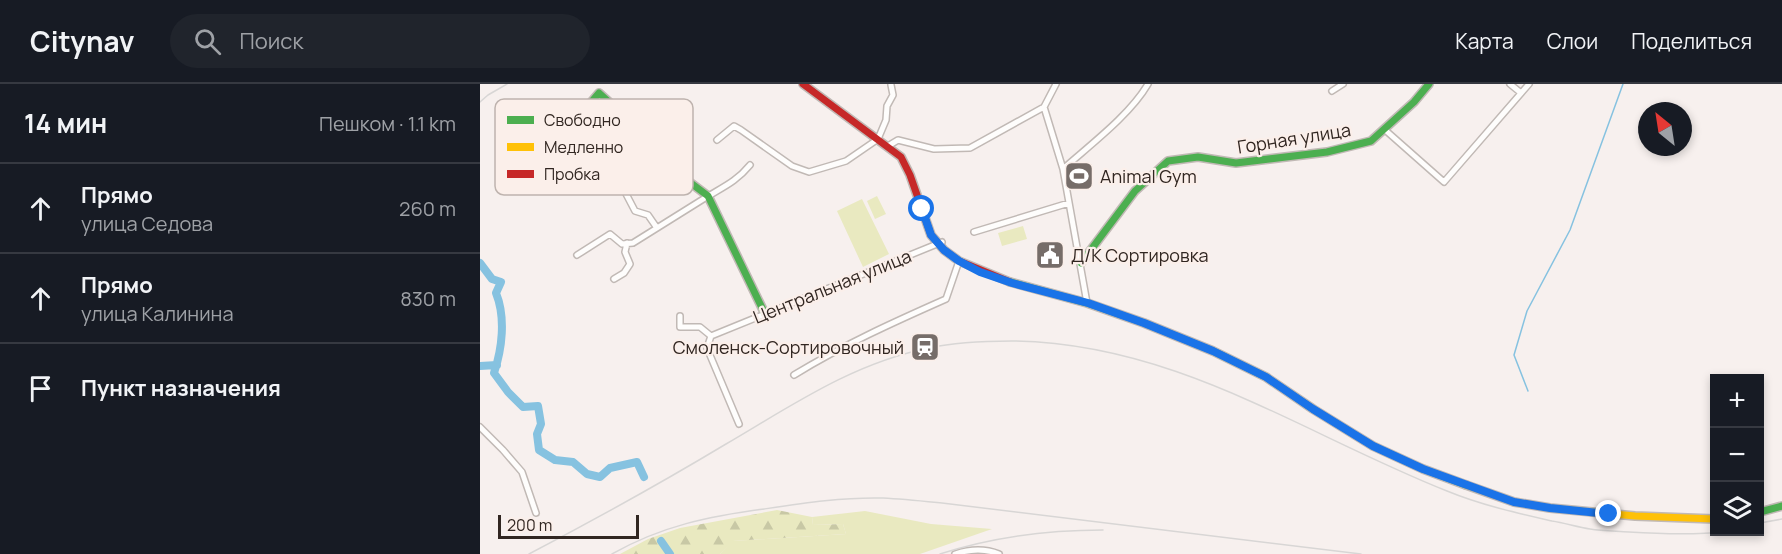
<!DOCTYPE html>
<html lang="ru">
<meta charset="utf-8">
<style>
body{margin:0;font-family:Manrope,sans-serif;background:#20242c;color:#f1f3f6}
.controls{position:absolute;right:18px;bottom:18px;display:grid;overflow:hidden;border-radius:0px;box-shadow:0 3px 9px #0003}
.controls button{width:54px;height:54px;display:grid;place-items:center;padding:0;border:0;border-bottom:2px solid #363941;background:#171b24;color:#f1f3f6;font:30px sans-serif}
.compass{position:absolute;left:1158px;top:18px;width:54px;height:54px;border-radius:50%;background:#171b24;box-shadow:0 3px 9px #0003;rotate:330deg}
.scale{position:absolute;left:18px;bottom:15px;width:141px;box-sizing:border-box;padding-left:6px;border:3px solid #312621;border-top:0;font-size:16px;line-height:21px;white-space:nowrap;color:#312621;-webkit-text-stroke:4px #fbefea;paint-order:stroke}
.stop{position:absolute;width:18px;height:18px;margin:-14px;border:4px solid #1a73e8;border-radius:50%;background:#fff}
.stop.end{background:#1a73e8;border-color:#fff;box-shadow:0 2px 6px #0008}
.list{margin:0;padding:0;list-style:none}
h2{display:flex;justify-content:space-between;align-items:center;height:78px;margin:0;padding:0 24px;font-size:26px}
h2 small{font-size:20px;font-weight:400;color:#9ea1a6}
.list li{display:grid;grid-template-columns:39px 1fr auto;gap:18px;align-items:center;box-sizing:border-box;height:90px;padding:0 24px;border-top:2px solid #363941}
.list b{display:block;font-size:22px;white-space:nowrap}
.list p{margin:0;font-size:20px;white-space:nowrap;color:#9ea1a6}
.list em{font-size:20px;font-style:normal;color:#9ea1a6}
.icon{flex:none;width:33px;height:33px;fill:none;stroke:currentColor;stroke-width:2;stroke-linecap:round;stroke-linejoin:round}
.map{position:relative;flex:none;width:1302px;height:470px;overflow:hidden}
header{display:flex;align-items:center;gap:36px;box-sizing:border-box;height:84px;padding:0 30px;background:#171b24;border-bottom:2px solid #363941}
header strong{font-size:28px}
nav{display:flex;gap:33px;margin-inline-start:auto;font-size:21px}
.search{width:420px;height:54px;background:#20242c;display:flex;align-items:center;gap:15px;box-sizing:border-box;padding:0 21px;border-radius:33px;color:#9ea1a6;font-size:22px}
main{display:flex}
aside{flex:1;background:#171b24}
.map>svg:first-child{display:block}
.green{fill:#e9e9c0}
.forest{fill:url(#forest-firs)}
.lines{fill:none;stroke-linecap:round;stroke-linejoin:round}
.stream{stroke:#86c2e0;stroke-width:1.5}
.river{stroke:#86c2e0;stroke-width:8}
.street-casing{stroke:#c1b9b5;stroke-width:8}
.fast-casing{stroke:#c1b9b5;stroke-width:10}
.slow-casing{stroke:#c1b9b5;stroke-width:10}
.jam-casing{stroke:#c1b9b5;stroke-width:10}
.street{stroke:#fefdfc;stroke-width:5}
.fast{stroke:#4caf50;stroke-width:7}
.slow{stroke:#ffc107;stroke-width:7}
.jam{stroke:#c62828;stroke-width:7}
.rail{stroke:#d8d6d5;stroke-width:1.5}
.route{stroke:#1a73e8;stroke-width:8}
.labels{text-anchor:middle;dominant-baseline:central;stroke-width:4.5;stroke-linejoin:round;paint-order:stroke}
.street-label{font-size:18px;fill:#312621;stroke:#fbefea}
.poi-label{font-size:18px;fill:#312621;stroke:#fbefea;text-anchor:start}
.key{fill:#fbefea;stroke:#beb3ae;stroke-width:1.5}
.key-label{font-size:16px;fill:#312621}
</style>
<header>
<strong>Citynav</strong>
<div class="search"><svg class="icon" aria-label="search" viewBox="0 0 24 24"><circle cx="10" cy="10" r="6"/><path d="M15 15l6 6"/></svg>Поиск</div>
<nav><a>Карта</a><a>Слои</a><a>Поделиться</a></nav>
</header>
<main>
<aside>
<h2>14 мин<small>Пешком · 1.1 km</small></h2>
<ul class="list">
<li><svg class="icon" aria-label="ahead" viewBox="0 0 24 24"><path d="M12 20V5M6 11l6-6 6 6"/></svg><div><b>Прямо</b><p>улица Седова</p></div><em>260 m</em></li>
<li><svg class="icon" aria-label="ahead" viewBox="0 0 24 24"><path d="M12 20V5M6 11l6-6 6 6"/></svg><div><b>Прямо</b><p>улица Калинина</p></div><em>830 m</em></li>
<li><svg class="icon" aria-label="arrive" viewBox="0 0 24 24"><path d="M6 21V4h12l-3 4 3 4H6"/></svg><div><b>Пункт назначения</b></div></li>
</ul>
</aside>
<div class="map">
<svg width="1302" height="470" viewBox="0 0 1302 470">
<defs>
<pattern id="forest-firs" width="22" height="20" patternUnits="userSpaceOnUse" patternTransform="scale(1.5)"><rect width="22" height="20" fill="#e9e9c0"/><path d="M5 1l3.5 6h-7zM16 11l3.5 6h-7z" fill="#c8c8a5"/></pattern>
</defs>
<rect width="100%" height="100%" fill="#f7f0ee"/>
<!-- green -->
<path class="green" d="M397 112 406 130 395 135 387 117Z
M382 115 409 170 383 183 357 127Z
M543 142 547 155 522 162 518 149Z
M385 427 451 440 512 445 440 470H240L252 457 366 450 363 440 333 441 332 433Z"/>
<!-- forest -->
<path class="forest" d="M297 426 332 433 333 441 363 440 366 450 253 457 240 470H140L168 455 200 444Z"/>
<g class="lines">
<!-- stream -->
<path class="stream" d="M1048 307 1034 271 1047 227 1090 146 1143 0"/>
<!-- river -->
<path class="river" d="M0 179 12 195 21 198 16 209C26 234 22 265 14 289L28 308 43 323 58 322 61 340 57 350 59 366 75 376 93 378 107 390 120 393 130 384 157 378 164 393
M0 282 17 281
M181 457 190 470"/>
<!-- street casing -->
<g class="street-casing">
<path id="street" d="M1030 0 1041 9
M852 7 863 0
M564 23 583 85
M904 45 964 98 1049 0
M237 56 254 42 261 46 312 82 329 88 366 77 398 55 406 36 407 22 413 11 411 1
M408 62 418 56 454 65 490 64 564 23 576 0
M135 96 144 106 155 127 168 131 177 144
M494 148 589 119
M97 171 130 150 142 160 153 159C177 144 201 129 225 114 243 103 256 98 270 81
M134 195 144 189 150 180 145 168 147 159
M607 219 583 85C610 61 650 31 668 0
M200 232V243H220L231 252
M231 252 462 158
M231 252 227 264 259 340
M314 291C363 261 414 238 466 215L479 177
M0 343 23 366 42 388 56 429
M475 470C490 465 504 464 519 470"/>
</g>
<!-- fast casing -->
<g class="fast-casing">
<path id="fast" d="M84 50 119 9 129 18 150 53 228 112 285 230
M601 179 655 107 688 77 718 73 756 79 847 68 891 57 934 18 949 0
M530 198 607 219 664 239 733 267 786 293 833 325 893 362 943 385 986 401
M1280 428 1302 422"/>
</g>
<!-- slow casing -->
<g class="slow-casing">
<path id="slow" d="M986 401 1034 418 1070 424 1155 432 1234 435"/>
</g>
<!-- jam casing -->
<g class="jam-casing">
<path id="jam" d="M323 0 421 73 430 91 451 151 464 166 479 177 530 198"/>
</g>
<!-- street -->
<use href="#street" class="street"/>
<!-- fast -->
<use href="#fast" class="fast"/>
<!-- slow -->
<use href="#slow" class="slow"/>
<!-- jam -->
<use href="#jam" class="jam"/>
<!-- rail -->
<path class="rail" d="M0 18 8 11 27 0
M1280 439 1302 435
M49 470C116 435 181 399 246 360 311 322 373 279 449 264 476 258 505 257 532 257 696 259 821 349 967 407 1001 421 1037 429 1072 437 1085 439 1097 443 1110 445 1123 447 1136 447 1149 448 1181 450 1213 451 1245 448
M132 470C181 442 230 432 284 425 324 419 363 413 403 414 423 415 442 417 462 419L881 470
M460 470C513 453 567 446 623 446"/>
</g>
<g class="lines">
<!-- route -->
<path class="route" d="M442 125 451 151 464 166 479 177 500 188 532 199 608 219 664 239 733 267 786 293 833 325 893 362 943 385 1034 418 1070 424 1129 430"/>
</g>
<!-- icons -->
<defs>
<g id="stadium-square" transform="scale(1.5)"><rect x="-9" y="-9" width="18" height="18" rx="4" fill="#766d69" stroke="#fbefea"/><path d="M0-5a6.5 5 0 1 0 0 10a6.5 5 0 1 0 0-10ZM-3.5-1.8h7v3.6h-7Z" fill="#fff"/></g>
<g id="civic-square" transform="scale(1.5)"><rect x="-9" y="-9" width="18" height="18" rx="4" fill="#766d69" stroke="#fbefea"/><path d="M-.6-6.5H3V-4.5H.6V-3L4-1V1h2V6H-6V1h2V-1L-.6-3ZM-1.2 2.5V6h2.4V2.5Z" fill="#fff"/></g>
<g id="station-square" transform="scale(1.5)"><rect x="-9" y="-9" width="18" height="18" rx="4" fill="#766d69" stroke="#fbefea"/><path d="M-3-6H3Q5-6 5-4V2Q5 4 3 4L4.5 6H3L1.5 4h-3L-3 6H-4.5L-3 4Q-5 4-5 2V-4Q-5-6-3-6ZM-3.5-4v3h7v-3ZM-3.5 1v1.5H-2V1ZM2 1v1.5H3.5V1Z" fill="#fff"/></g>
</defs>
<g fill-rule="evenodd">
<use href="#stadium-square" x="599" y="92"/>
<use href="#civic-square" x="570" y="171"/>
<use href="#station-square" x="445" y="263"/>
</g>
<g class="labels">
<!-- street labels -->
<g class="street-label">
<text transform="translate(814 54) rotate(-9)">Горная улица</text>
<text transform="translate(352 202) rotate(-22)">Центральная улица</text>
</g>
<!-- poi labels -->
<g class="poi-label">
<text x="620" y="92">Animal Gym</text>
<text x="591" y="171">Д/К Сортировка</text>
<text x="424" y="263" text-anchor="end">Смоленск-Сортировочный</text>
</g>
</g>
<!-- legend -->
<rect x="15" y="15" width="198" height="96" rx="9" class="key"/>
<rect x="27" y="32" width="27" height="8" fill="#4caf50"/>
<rect x="27" y="59" width="27" height="8" fill="#ffc107"/>
<rect x="27" y="86" width="27" height="8" fill="#c62828"/>
<g class="key-label">
<text x="64" y="42">Свободно</text>
<text x="64" y="69">Медленно</text>
<text x="64" y="96">Пробка</text>
</g>
</svg>
<div class="controls">
<button>+</button>
<button>−</button>
<button><svg class="icon" aria-label="layers" viewBox="0 0 24 24"><path d="M12 4l9 5-9 5-9-5zM3 14l9 5 9-5"/></svg></button>
</div>
<svg class="compass" viewBox="-18 -18 36 36"><path d="M0-13l5 13h-10z" fill="#e53935"/><path d="M0 13l5-13h-10z" fill="#9ea1a6"/></svg>
<div class="scale">200 m</div>
<div class="stop" style="left:442px;top:125px"></div>
<div class="stop end" style="left:1129px;top:430px"></div>
</div>
</main>
